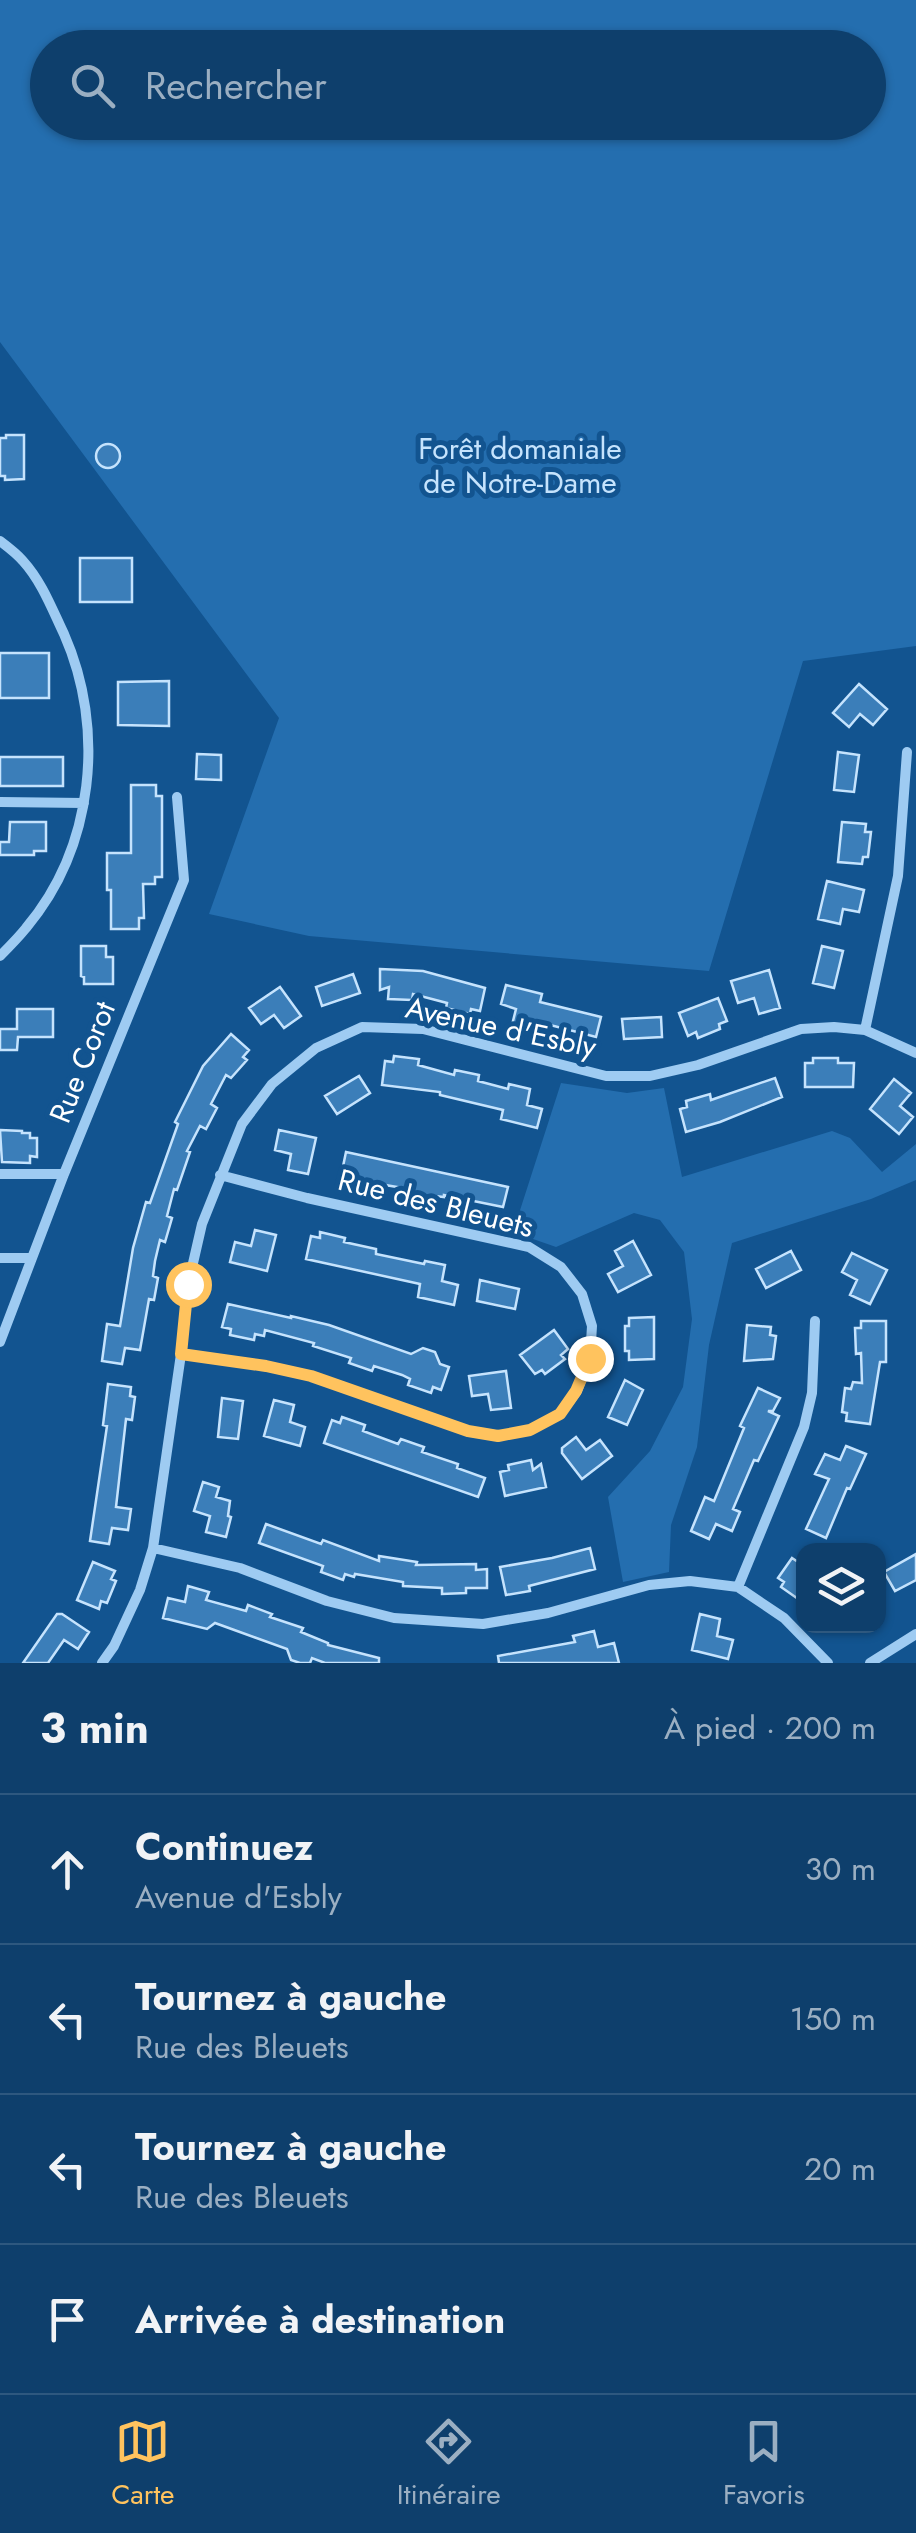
<!DOCTYPE html>
<html lang="fr">
<meta charset="utf-8">
<style>
body{margin:0;font-family:Jost,sans-serif;background:#1c4a74;color:#f1f3f6}
.controls{position:absolute;right:30px;bottom:30px;display:grid;overflow:hidden;border-radius:20px;box-shadow:0 2px 8px #0004}
.controls button{width:90px;height:90px;display:grid;place-items:center;padding:0;border:0;border-bottom:2px solid #2e587f;background:#0e3f6c;color:#f1f3f6;font:50px sans-serif}
.stop{position:absolute;width:30px;height:30px;margin:-22px;border:8px solid #ffc35e;border-radius:50%;background:#fff}
.stop.end{background:#ffc35e;border-color:#fff;box-shadow:0 2px 10px #0008}
.list{margin:0;padding:0;list-style:none}
h2{display:flex;justify-content:space-between;align-items:center;height:130px;margin:0;padding:0 40px;font-size:42px}
h2 small{font-size:32px;font-weight:400;color:#9bafc2}
.list li{display:grid;grid-template-columns:65px 1fr auto;gap:30px;align-items:center;box-sizing:border-box;height:150px;padding:0 40px;border-top:2px solid #2e587f}
.list b{display:block;font-size:38px;white-space:nowrap}
.list p{margin:0;font-size:32px;white-space:nowrap;color:#9bafc2}
.list em{font-size:32px;font-style:normal;color:#9bafc2}
.icon{flex:none;width:55px;height:55px;fill:none;stroke:currentColor;stroke-width:2;stroke-linecap:round;stroke-linejoin:round}
.map{position:relative;flex:none;width:916px;height:1663px;overflow:hidden}
.search{position:absolute;background:#0e3f6c;box-shadow:0 2px 8px #0004;left:30px;right:30px;top:30px;height:110px;display:flex;align-items:center;gap:25px;box-sizing:border-box;padding:0 35px;border-radius:55px;color:#9bafc2;font-size:38px}
.sheet{height:730px;background:#0e3f6c}
nav{display:flex;justify-content:space-around;align-items:center;box-sizing:border-box;height:140px;border-top:2px solid #2e587f;background:#0e3f6c;font-size:28px;color:#9bafc2}
nav a{display:grid;justify-items:center;gap:5px}
nav .on{color:#ffc35e}
.map>svg:first-child{display:block}
.green{fill:#246eaf;fill-rule:evenodd}
.building{fill:#3b7eb9;stroke:#c5e3fd;stroke-width:2.5}
.lines{fill:none;stroke-linecap:round;stroke-linejoin:round}
.street{stroke:#9ecbf2;stroke-width:10}
.route{stroke:#ffc35e;stroke-width:12}
.labels{text-anchor:middle;dominant-baseline:central;stroke-width:10;stroke-linejoin:round;paint-order:stroke}
.park-label{font-size:30px;fill:#c5e3fd;stroke:#125490}
.street-label{font-size:30px;fill:#fff;stroke:#125490}
</style>
<div class="map">
<svg width="916" height="1663" viewBox="0 0 916 1663">
<rect width="100%" height="100%" fill="#125490"/>
<!-- green -->
<path class="green" d="M0 0H916V646L803 661 709 971 309 936 209 914 279 718 0 342ZM48 48H868V122H48Z
M561 1083 627 1093 664 1088 682 1177 832 1131 850 1138 882 1172 916 1144V1180L871 1199 732 1243 709 1345 697 1447 671 1525 669 1572 623 1582 608 1497 650 1451 683 1387 692 1319 684 1252 660 1220 634 1213 556 1247 513 1232Z"/>
<!-- building -->
<path class="building" d="M6 435H24V479L5 480V476H0V438H6Z
M96 456a12 12 0 1 1 24 0a12 12 0 1 1-24 0Z
M80 558H132V602H80Z
M0 653H49V698H0Z
M169 681V726L118 725V682Z
M859 684 887 709 873 725 860 714 849 727 833 713Z
M838 752 859 755 854 792 834 790Z
M197 754 221 755V780L196 779Z
M0 757H63V786H0Z
M131 785H156V796H162V877H155V884H143L144 918H139V929H111V890H107V853H131Z
M10 822H46V851H34V855H0V842H9Z
M842 822 866 824 865 832H871L868 857H863L862 864 838 862Z
M827 881 864 890 859 912 843 909 840 924 818 919Z
M81 946H106V957H113V984H84V977L81 976Z
M822 946 843 951 834 988 813 983Z
M380 969 423 971 485 988 480 1011 471 1009 470 1014 446 1008 447 1003 413 994 412 1000 388 999 389 987 380 990Z
M769 970 780 1008 759 1014 754 998 738 1003 731 981Z
M353 974 360 993 322 1006 316 987Z
M506 985 542 994 540 1002 601 1017 596 1037 535 1021 533 1030 512 1025 516 1009 501 1004Z
M280 987 301 1016 284 1028 274 1015 261 1024 249 1008Z
M718 998 727 1021 719 1024 720 1029 698 1038 696 1032 688 1036 679 1013Z
M17 1009H53V1037H18L17 1050H0V1029H17Z
M661 1017 662 1037 624 1039 622 1019Z
M231 1034 249 1050 243 1057 247 1060 231 1078 226 1075 211 1104 217 1108 206 1129 200 1126 187 1151 190 1152 177 1190 174 1189 167 1216 172 1218 165 1242 160 1240 155 1261 153 1276 158 1278 154 1300 149 1299 140 1350 125 1348 122 1364 102 1361 107 1324 120 1326 133 1248 146 1202 150 1203 178 1124 175 1122 203 1066Z
M394 1056 419 1059 418 1065 454 1075 455 1070 479 1075 478 1081 508 1089 509 1084 530 1089 527 1105 542 1109 537 1128 501 1119 503 1110 440 1095V1092L382 1085 385 1061 393 1062Z
M813 1058H838V1063H854L853 1087H805V1063H813Z
M359 1076 370 1093 337 1114 325 1096Z
M775 1078 782 1097 720 1122 686 1132 680 1109 687 1107 686 1101 710 1094 711 1100Z
M894 1079 911 1093 900 1106 913 1117 899 1134 870 1109Z
M0 1130 22 1131V1133H30V1138H37V1157L30 1156V1163L2 1162Z
M279 1130 316 1138 308 1174 288 1170 291 1154 275 1150Z
M346 1152 508 1187 503 1207 444 1195V1197L435 1196 434 1200 410 1195 411 1191 403 1188 373 1183 372 1188 349 1183V1178L341 1176Z
M255 1230 276 1235 267 1271 230 1262 235 1242 251 1246Z
M320 1232 345 1238 344 1242 376 1249V1254L424 1264 425 1261 445 1265 442 1281 458 1285 454 1305 418 1297 420 1284 306 1259 311 1236 320 1238Z
M633 1241 651 1275 618 1292 608 1274 623 1266 615 1251Z
M791 1251 801 1270 766 1288 756 1269Z
M852 1253 887 1270 870 1304 850 1295 857 1280 842 1272Z
M480 1280 519 1289 515 1309 477 1301Z
M228 1304 291 1318V1316L329 1325 411 1354 423 1348 435 1352 440 1364 449 1367 441 1390 433 1387 431 1393 408 1385 410 1379 402 1375 374 1366 372 1371 349 1363 351 1358 313 1346 314 1343 265 1330 264 1336 255 1334 254 1340 230 1335 231 1329 222 1327Z
M654 1317V1359L629 1360V1351H625V1326H629V1318Z
M861 1321H886V1362H880L870 1424 846 1421 847 1413 842 1412 845 1388 851 1389 853 1382 862 1383 861 1353 856 1354 855 1328H861Z
M747 1325 771 1327 770 1335 776 1336 773 1359 744 1361Z
M554 1330 568 1349 561 1355 565 1359 545 1374 542 1370 535 1374 520 1355Z
M506 1371 511 1408 491 1410 488 1394 472 1396 469 1376Z
M625 1380 643 1390 627 1425 608 1417Z
M108 1384 131 1387 130 1396 135 1397 132 1420 126 1419 116 1507 131 1509 128 1530 112 1528 109 1544 90 1541 107 1426 103 1425Z
M758 1388 780 1398 773 1411H768L779 1416 758 1461 754 1460 733 1509 740 1512 732 1531 716 1524 709 1539 691 1531 705 1497 714 1501 744 1428 740 1426Z
M222 1398 243 1401 238 1439 218 1437Z
M274 1400 294 1405 290 1422 305 1427 300 1446 264 1436Z
M342 1417 365 1425 363 1431 398 1444 401 1439 424 1447 422 1452 458 1464 457 1468 485 1478 478 1497 324 1443 332 1420 340 1423Z
M576 1437 586 1450 600 1440 612 1456 582 1479 562 1453V1448Z
M846 1446 866 1454 850 1489 847 1488 826 1538 806 1529 829 1479 815 1474 825 1454 840 1460Z
M531 1460 533 1470 541 1464 546 1487 505 1496 500 1472 509 1470 508 1465Z
M203 1482 219 1487 216 1497 230 1501 228 1516 231 1517 226 1537 206 1532 210 1516 194 1511Z
M266 1524 321 1544 323 1540 379 1561V1556L417 1562 416 1565 476 1564V1570L487 1569V1588H466V1593L442 1594V1588L403 1586V1582L355 1574 354 1577 345 1574 343 1580 321 1572 323 1566 259 1543Z
M590 1548 595 1569 529 1586 530 1591 506 1595 500 1567 552 1558Z
M916 1554V1580L895 1591 884 1572Z
M792 1558 804 1566V1603L781 1587 784 1582 778 1578Z
M93 1562 115 1571 111 1579 116 1581 107 1603 101 1601 99 1609 77 1600Z
M188 1586 209 1592 206 1600 246 1611 248 1605 272 1614 270 1617 303 1628 301 1632 328 1643V1645L379 1658V1663H325L312 1658 310 1663H300L291 1660 287 1649 215 1623 207 1629 163 1618 168 1598 185 1602Z
M57 1614H62L89 1632 78 1649 64 1640 48 1663H23Z
M700 1614 720 1619 717 1636 733 1640 728 1659 692 1650Z
M594 1631 598 1647 614 1643 619 1663H499L498 1656 575 1642 573 1636Z"/>
<g class="lines">
<!-- street -->
<path class="street" d="M0 541C8 547 17 554 23 561 42 582 52 609 64 634 106 729 94 847 26 928 18 938 9 947 0 956
M0 802 84 803
M865 1030 898 876 907 752
M0 1174H64
M0 1258H31
M0 1342 64 1174 184 880 177 797
M181 1354 266 1366 311 1376 468 1431 498 1436 530 1430 560 1414 577 1391 590 1358 592 1326 582 1294 561 1267 529 1247 307 1198 220 1175
M153 1548 240 1568 327 1601 394 1618 483 1624 548 1613 649 1585 690 1581 738 1587 784 1618 828 1663
M738 1587 804 1427 812 1393 815 1321
M102 1663 114 1646 140 1590 153 1548 181 1354 188 1285 202 1224 242 1124 272 1084 316 1048 362 1027 423 1029 606 1076H650L698 1065 801 1029 834 1027 865 1030 916 1053
M870 1663 916 1634"/>
</g>
<g class="lines">
<!-- route -->
<path class="route" d="M188 1284 181 1354 266 1366 311 1376 468 1431 498 1436 530 1430 560 1414 576 1391 590 1358"/>
</g>
<g class="labels">
<!-- park labels -->
<g class="park-label">
<text x="520" y="448">Forêt domaniale<tspan x="520" dy="34">de Notre-Dame</tspan></text>
</g>
<!-- street labels -->
<g class="street-label">
<text transform="translate(501 1027) rotate(12)">Avenue d'Esbly</text>
<text transform="translate(82 1062) rotate(-68)">Rue Corot</text>
<text transform="translate(436 1203) rotate(14)">Rue des Bleuets</text>
</g>
</g>
</svg>
<div class="controls">
<button><svg class="icon" aria-label="layers" viewBox="0 0 24 24"><path d="M12 4l9 5-9 5-9-5zM3 14l9 5 9-5"/></svg></button>
</div>
<div class="stop" style="left:188px;top:1284px"></div>
<div class="stop end" style="left:590px;top:1358px"></div>
<div class="search"><svg class="icon" aria-label="search" viewBox="0 0 24 24"><circle cx="10" cy="10" r="6"/><path d="M15 15l6 6"/></svg>Rechercher</div>
</div>
<section class="sheet">
<h2>3 min<small>À pied · 200 m</small></h2>
<ul class="list">
<li><svg class="icon" aria-label="ahead" viewBox="0 0 24 24"><path d="M12 20V5M6 11l6-6 6 6"/></svg><div><b>Continuez</b><p>Avenue d'Esbly</p></div><em>30 m</em></li>
<li><svg class="icon" aria-label="left" viewBox="0 0 24 24"><path d="M17 20v-9H6M10 6l-5 5 5 5"/></svg><div><b>Tournez à gauche</b><p>Rue des Bleuets</p></div><em>150 m</em></li>
<li><svg class="icon" aria-label="left" viewBox="0 0 24 24"><path d="M17 20v-9H6M10 6l-5 5 5 5"/></svg><div><b>Tournez à gauche</b><p>Rue des Bleuets</p></div><em>20 m</em></li>
<li><svg class="icon" aria-label="arrive" viewBox="0 0 24 24"><path d="M6 21V4h12l-3 4 3 4H6"/></svg><div><b>Arrivée à destination</b></div></li>
</ul>
</section>
<nav>
<a class="on"><svg class="icon" aria-label="map" viewBox="0 0 24 24"><path d="M3 6l6-2 6 2 6-2v14l-6 2-6-2-6 2zM9 4v14M15 6v14"/></svg>Carte</a>
<a><svg class="icon" aria-label="directions" viewBox="0 0 24 24"><path d="M12 3l9 9-9 9-9-9zM9 14v-3h6M13 9l2 2-2 2"/></svg>Itinéraire</a>
<a><svg class="icon" aria-label="saved" viewBox="0 0 24 24"><path d="M7 4h10v16l-5-4-5 4z"/></svg>Favoris</a>
</nav>
